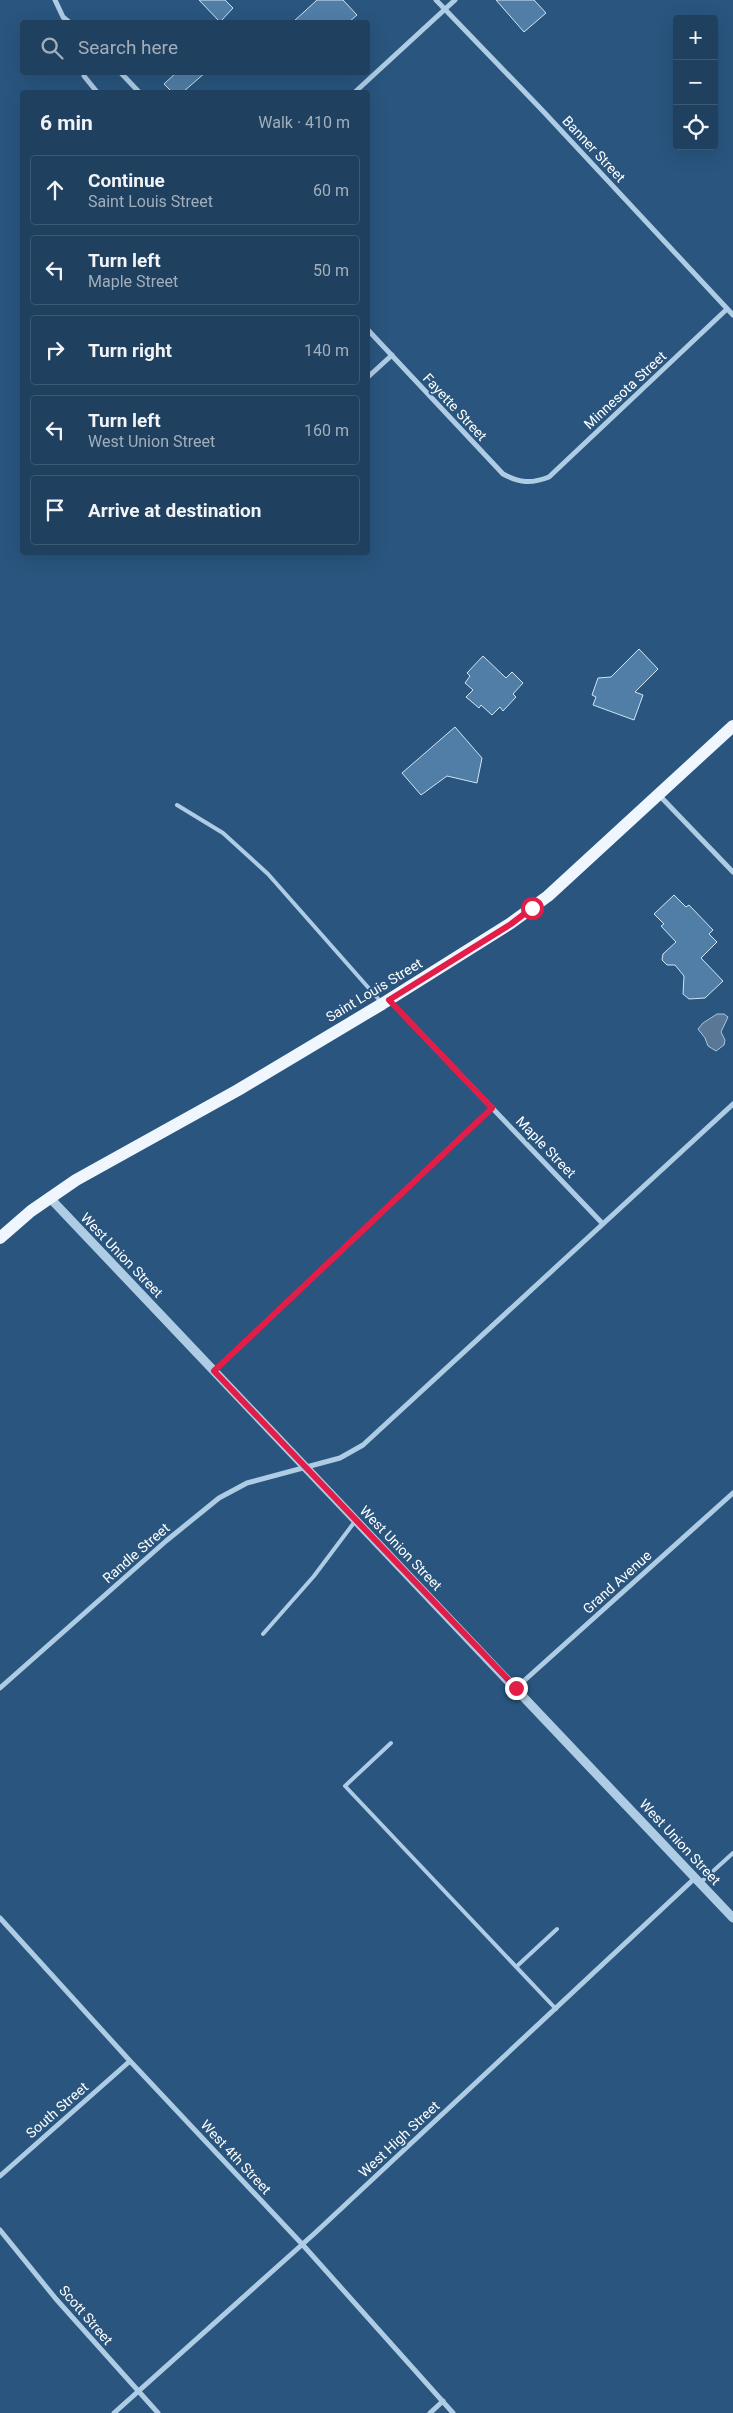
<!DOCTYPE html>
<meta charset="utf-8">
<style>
body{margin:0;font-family:Roboto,sans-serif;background:#274764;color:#f1f3f6}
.controls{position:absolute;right:15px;top:15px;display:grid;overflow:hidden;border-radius:5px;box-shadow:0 5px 20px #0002}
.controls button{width:45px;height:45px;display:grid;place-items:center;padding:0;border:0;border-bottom:1px solid #3c5973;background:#1f405e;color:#f1f3f6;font:25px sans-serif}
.stop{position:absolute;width:15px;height:15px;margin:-11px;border:4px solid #e11d48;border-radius:50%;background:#fff}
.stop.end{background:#e11d48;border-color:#fff;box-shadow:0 1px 5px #0008}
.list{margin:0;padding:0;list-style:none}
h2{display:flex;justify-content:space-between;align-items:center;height:65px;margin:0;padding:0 20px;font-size:21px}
h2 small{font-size:16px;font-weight:400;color:#a1afbc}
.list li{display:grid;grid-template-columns:32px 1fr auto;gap:15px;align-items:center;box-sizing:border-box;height:70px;margin:0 10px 10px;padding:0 10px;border:1px solid #3c5973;border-radius:5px}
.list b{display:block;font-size:19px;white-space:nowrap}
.list p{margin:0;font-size:16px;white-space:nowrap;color:#a1afbc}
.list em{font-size:16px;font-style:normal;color:#a1afbc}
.icon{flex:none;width:28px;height:28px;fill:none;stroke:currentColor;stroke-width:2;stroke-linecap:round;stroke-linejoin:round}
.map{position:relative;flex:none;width:733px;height:2413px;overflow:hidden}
.search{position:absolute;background:#1f405e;box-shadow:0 5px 20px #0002;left:20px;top:20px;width:350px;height:55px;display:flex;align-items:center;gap:12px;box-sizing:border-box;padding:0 18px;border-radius:5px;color:#a1afbc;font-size:19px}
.panel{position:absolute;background:#1f405e;box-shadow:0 5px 20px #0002;left:20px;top:90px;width:350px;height:465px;border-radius:5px}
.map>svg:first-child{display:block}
.water{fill:#5a7896;stroke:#a4c7e5}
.building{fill:#517ea7;stroke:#d2e4f4}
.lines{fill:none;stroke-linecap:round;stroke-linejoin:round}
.service{stroke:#afcce5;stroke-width:4}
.minor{stroke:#afcce5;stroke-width:5}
.tertiary{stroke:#afcce5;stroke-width:9}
.primary{stroke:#eff6fd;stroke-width:12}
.route{stroke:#e11d48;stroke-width:6}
.labels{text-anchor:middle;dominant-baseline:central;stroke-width:4;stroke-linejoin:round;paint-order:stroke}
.street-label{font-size:14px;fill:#fff;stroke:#29557e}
</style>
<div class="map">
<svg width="733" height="2413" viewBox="0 0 733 2413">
<rect width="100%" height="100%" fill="#29557e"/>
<!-- water -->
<path class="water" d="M717 1014H724L728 1017 721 1032 725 1040 724 1045 716 1051 708 1046 705 1038 698 1029 703 1023Z"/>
<!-- building -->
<path class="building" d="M199 0H225L233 8 220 22Z
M317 0H343L357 15 349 22H293Z
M496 0H534L546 13 524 32Z
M177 72H206L183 92H172L164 84Z
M639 649 658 669 635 692 643 695 634 720 593 705 596 697 592 695 598 678 611 677Z
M483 656 506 678 512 672 523 683 513 694 516 697 503 711 500 707 492 715 481 705 479 708 466 697 473 690 465 683 470 676 467 673Z
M455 727 482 758 477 783 447 776 421 795 402 773Z
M674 895 686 907 689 905 713 930 709 934 717 942 701 958 723 981 705 998 689 999 683 994 684 976 675 965H667L662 960 663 954 676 942 661 926 664 924 654 914Z"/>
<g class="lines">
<!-- service -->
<path class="service" d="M177 805 223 833 268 874 381 1002
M214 1371 492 1108
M263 1634 314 1576 356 1520
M391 1743 345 1786 556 2009
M700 1883 733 1853
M516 1967 557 1929"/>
<!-- minor -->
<path class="minor" d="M55 0 63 17 69 22
M436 0 542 110 733 315
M84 72V76L97 92
M120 72 139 92
M355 92 455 0
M368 330 503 474C520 483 531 484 549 477L727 309
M368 377 392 355
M659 795 733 872
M389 1000 603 1224
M0 1688 166 1541 219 1498 247 1483 340 1458 363 1445 733 1104
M516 1688 733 1493
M0 1918 130 2061 302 2244 453 2413
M0 2176 130 2061
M0 2230 56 2299 158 2413
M114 2413 315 2233 695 1878
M430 2413 443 2401"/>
<!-- tertiary -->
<path class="tertiary" d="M49 1197 733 1918"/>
<!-- primary -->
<path class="primary" d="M0 1238 31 1211 76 1180 238 1090 382 1004 511 923 548 896 733 726"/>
</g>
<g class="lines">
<!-- route -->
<path class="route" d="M516 1688 214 1371 492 1108 389 1000 511 924 532 908"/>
</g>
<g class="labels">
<!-- street labels -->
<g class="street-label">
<text transform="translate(594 149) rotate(47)">Banner Street</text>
<text transform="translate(625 390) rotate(-43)">Minnesota Street</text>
<text transform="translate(455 407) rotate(47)">Fayette Street</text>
<text transform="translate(374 990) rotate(-31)">Saint Louis Street</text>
<text transform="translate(546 1147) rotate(46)">Maple Street</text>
<text transform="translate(122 1255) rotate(46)">West Union Street</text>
<text transform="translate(401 1548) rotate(46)">West Union Street</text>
<text transform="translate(136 1553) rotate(-41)">Randle Street</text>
<text transform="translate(617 1582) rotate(-42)">Grand Avenue</text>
<text transform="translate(680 1842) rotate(47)">West Union Street</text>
<text transform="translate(57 2110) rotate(-41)">South Street</text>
<text transform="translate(399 2139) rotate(-43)">West High Street</text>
<text transform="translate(236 2157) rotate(47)">West 4th Street</text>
<text transform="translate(86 2315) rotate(49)">Scott Street</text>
</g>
</g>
</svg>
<div class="controls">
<button>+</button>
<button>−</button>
<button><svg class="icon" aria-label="locate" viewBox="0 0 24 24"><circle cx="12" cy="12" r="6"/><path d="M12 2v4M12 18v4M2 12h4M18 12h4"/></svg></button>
</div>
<div class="stop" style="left:532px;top:908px"></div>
<div class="stop end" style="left:516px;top:1688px"></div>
<div class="search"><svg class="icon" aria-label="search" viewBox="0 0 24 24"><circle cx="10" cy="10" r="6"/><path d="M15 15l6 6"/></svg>Search here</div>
<section class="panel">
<h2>6 min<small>Walk · 410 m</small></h2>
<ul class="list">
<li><svg class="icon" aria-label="ahead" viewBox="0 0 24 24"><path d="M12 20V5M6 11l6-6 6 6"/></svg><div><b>Continue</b><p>Saint Louis Street</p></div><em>60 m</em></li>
<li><svg class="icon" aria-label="left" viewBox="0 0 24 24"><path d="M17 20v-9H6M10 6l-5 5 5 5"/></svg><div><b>Turn left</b><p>Maple Street</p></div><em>50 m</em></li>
<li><svg class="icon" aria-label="right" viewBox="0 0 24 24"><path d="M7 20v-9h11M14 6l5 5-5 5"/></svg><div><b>Turn right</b></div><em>140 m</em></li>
<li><svg class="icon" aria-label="left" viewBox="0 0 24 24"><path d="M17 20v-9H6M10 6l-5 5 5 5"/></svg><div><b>Turn left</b><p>West Union Street</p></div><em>160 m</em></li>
<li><svg class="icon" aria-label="arrive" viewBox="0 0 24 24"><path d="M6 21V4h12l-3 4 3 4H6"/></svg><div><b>Arrive at destination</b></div></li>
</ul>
</section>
</div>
